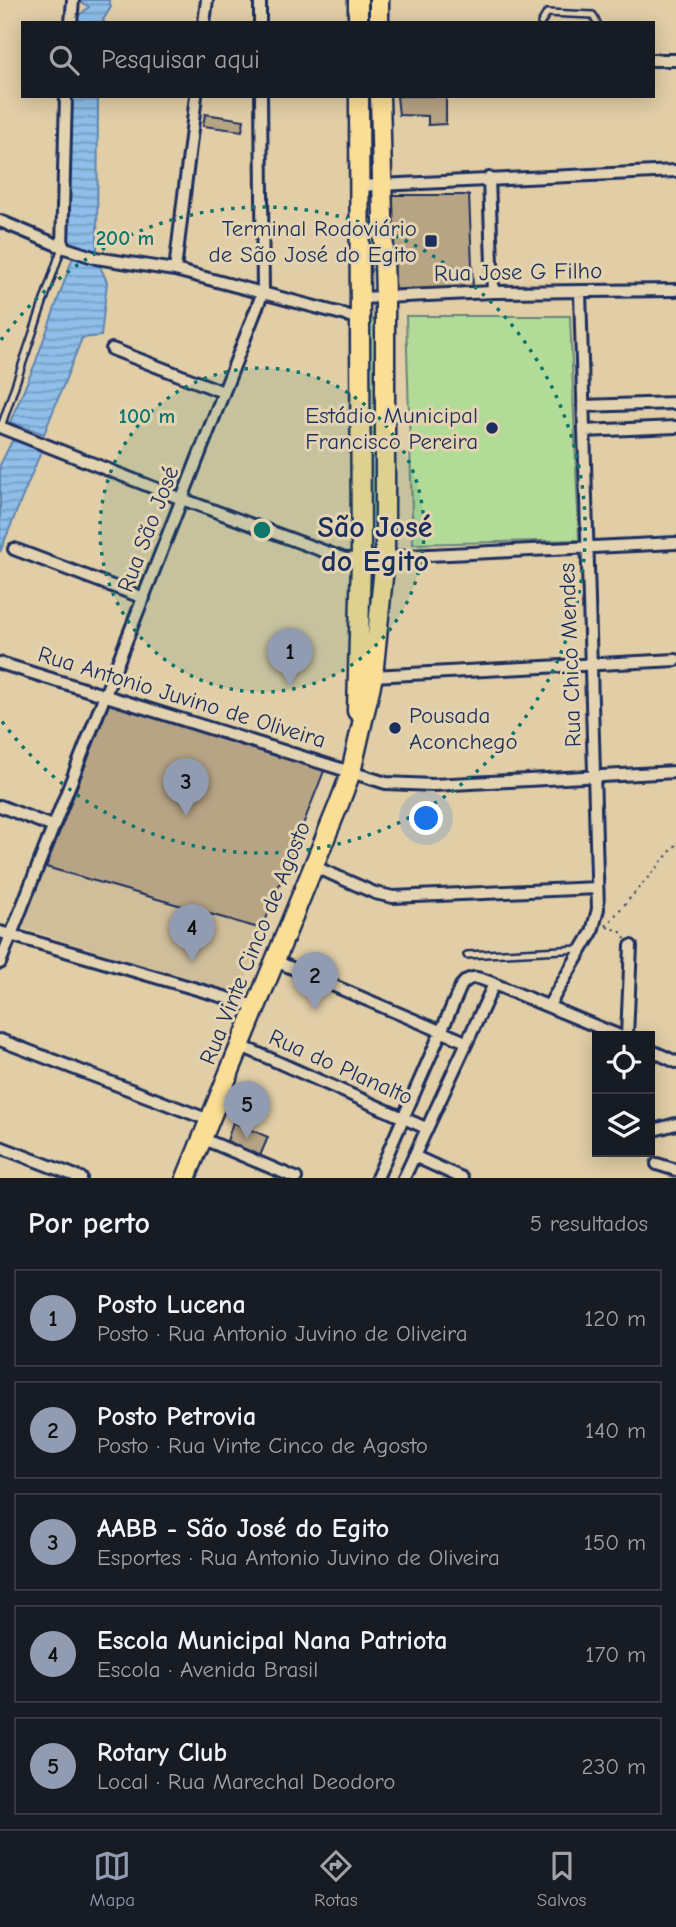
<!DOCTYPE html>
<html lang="pt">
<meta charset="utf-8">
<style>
body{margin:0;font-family:"Comic Neue",sans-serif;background:#20242c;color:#f1f3f6}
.controls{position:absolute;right:21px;bottom:21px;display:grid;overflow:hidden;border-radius:0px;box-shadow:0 4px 18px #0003}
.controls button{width:63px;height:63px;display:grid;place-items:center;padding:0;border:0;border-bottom:2px solid #363941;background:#171b24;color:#f1f3f6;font:35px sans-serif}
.you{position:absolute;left:427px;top:819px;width:24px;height:24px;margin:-18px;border:5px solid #fff;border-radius:50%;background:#1a73e8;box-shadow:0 0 0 10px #1a73e833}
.badge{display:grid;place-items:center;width:46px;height:46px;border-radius:50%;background:#919bb2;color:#111;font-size:23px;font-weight:700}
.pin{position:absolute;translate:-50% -58px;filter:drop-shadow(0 2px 4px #0008)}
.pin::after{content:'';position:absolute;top:37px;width:24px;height:21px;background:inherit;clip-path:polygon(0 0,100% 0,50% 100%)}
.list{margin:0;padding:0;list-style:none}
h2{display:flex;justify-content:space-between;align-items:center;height:91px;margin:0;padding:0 28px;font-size:30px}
h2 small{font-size:23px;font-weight:400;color:#9ea1a6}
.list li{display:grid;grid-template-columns:46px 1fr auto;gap:21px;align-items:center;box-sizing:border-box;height:98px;margin:0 14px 14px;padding:0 14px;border:2px solid #363941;border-radius:0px}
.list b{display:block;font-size:26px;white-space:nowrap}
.list p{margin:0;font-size:23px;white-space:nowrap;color:#9ea1a6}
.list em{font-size:23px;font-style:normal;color:#9ea1a6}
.icon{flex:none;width:38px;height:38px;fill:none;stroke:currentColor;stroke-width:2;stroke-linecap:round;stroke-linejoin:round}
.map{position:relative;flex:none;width:676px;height:1178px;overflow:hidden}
.search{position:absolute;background:#171b24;box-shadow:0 4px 18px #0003;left:21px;right:21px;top:21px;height:77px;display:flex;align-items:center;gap:18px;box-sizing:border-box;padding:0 24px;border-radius:0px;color:#9ea1a6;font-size:26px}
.sheet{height:651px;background:#171b24}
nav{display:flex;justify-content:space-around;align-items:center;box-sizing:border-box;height:98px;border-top:2px solid #363941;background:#171b24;font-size:19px;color:#9ea1a6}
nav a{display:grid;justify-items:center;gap:4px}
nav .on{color:#919bb2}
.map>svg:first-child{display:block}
.built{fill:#d0be9b}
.green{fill:#b3db98;stroke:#67857b;stroke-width:2}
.water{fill:url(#water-rules);stroke:#6085b1;stroke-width:2}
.building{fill:#b7a485;stroke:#1b2f5e;stroke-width:2}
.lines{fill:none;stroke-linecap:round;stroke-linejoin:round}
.lane-casing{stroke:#1b2f5e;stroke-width:10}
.street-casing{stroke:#1b2f5e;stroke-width:16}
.primary-casing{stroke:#1b2f5e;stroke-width:23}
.path{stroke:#1b2f5e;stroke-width:2;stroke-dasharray:2 5;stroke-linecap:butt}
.lane{stroke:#e4d3b0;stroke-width:5}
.street{stroke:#e4d3b0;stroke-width:10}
.primary{stroke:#fbde96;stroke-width:18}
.ring{fill:none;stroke:#0f766e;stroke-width:3.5;stroke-dasharray:3.5 7}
.poi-dot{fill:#1b2f5e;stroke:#e4d3b0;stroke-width:2.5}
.labels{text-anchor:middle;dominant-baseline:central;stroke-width:6;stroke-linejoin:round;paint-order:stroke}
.poi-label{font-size:23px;fill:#1b2f5e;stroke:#e4d3b0;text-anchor:end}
.street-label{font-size:23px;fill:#1b2f5e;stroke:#e4d3b0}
.district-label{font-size:30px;font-weight:bold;fill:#1b2f5e;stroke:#e4d3b0}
.centre{fill:#0f766e;stroke:#e4d3b0;stroke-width:3.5}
.ring-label{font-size:21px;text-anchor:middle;font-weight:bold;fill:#0f766e;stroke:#e4d3b0;stroke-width:6;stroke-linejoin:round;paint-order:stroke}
</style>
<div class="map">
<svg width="676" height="1178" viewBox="0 0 676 1178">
<defs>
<pattern id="water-rules" width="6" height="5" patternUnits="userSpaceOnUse" patternTransform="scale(1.75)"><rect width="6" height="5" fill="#8ebee9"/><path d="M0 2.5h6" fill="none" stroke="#739bc0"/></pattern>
</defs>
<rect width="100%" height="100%" fill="#e1cda6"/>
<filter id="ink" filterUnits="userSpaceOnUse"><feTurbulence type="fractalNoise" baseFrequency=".0143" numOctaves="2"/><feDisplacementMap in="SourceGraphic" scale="14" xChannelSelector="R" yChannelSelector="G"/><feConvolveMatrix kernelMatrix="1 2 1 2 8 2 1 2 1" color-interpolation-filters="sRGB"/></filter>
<g filter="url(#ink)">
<!-- built -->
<path class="built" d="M46 867 262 929 240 995 22 928Z"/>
<!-- green -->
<path class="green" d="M370 221 374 224 375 267 371 271 368 267Z
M406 316H570L579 540 413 544Z
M372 319 377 323V529L373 535 369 532V320Z"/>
<!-- water -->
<path class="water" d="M78 0H109L111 7 103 20 105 23H77V17L89 7Z
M72 96H98L97 252 66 241Z
M73 257 99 264 107 282 101 336 82 338 44 434 10 422 35 364Z
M16 433 42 449 0 552V465Z"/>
<!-- building -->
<path class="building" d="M397 96H446V124L428 125V116L399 115Z
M205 114 244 120 242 131 203 126Z
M389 195H469L473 288 394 290Z
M111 699 326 766 262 929 46 867Z
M233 1122 268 1137 260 1156 227 1141Z"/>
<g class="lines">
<!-- lane casing -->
<g class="lane-casing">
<path id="lane" d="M541 23 547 13 593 15 597 23
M1 427 62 247
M467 955 581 949"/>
</g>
<!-- street casing -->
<g class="street-casing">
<path id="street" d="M260 0V23
M71 23 73 0
M204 23 207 0
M653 60H676
M489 178 493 292
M359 186 676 171
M0 221 62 247 96 258 175 270 361 319
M62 247 66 96
M175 270 196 96
M361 298 493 292 676 290
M112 349 223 392
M583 406 676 403
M0 427 182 499 345 559 676 543
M584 431 676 427
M14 549 144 598
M0 663 386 783 433 785 676 772
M373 676 676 660
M0 806 54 827
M313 866 375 893 393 897 597 888
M0 932 255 1006
M273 960 466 1042
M0 963 263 292 261 96
M549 1005 592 932 598 909 580 292
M627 1036 631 946
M0 1040 209 1120
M239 1045 426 1128
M650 1050 676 1062
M650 1131 676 1124
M201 1138 296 1178
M0 1147 81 1178
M414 1156 462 1178
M657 1164 676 1170
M377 1178 461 986C471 973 480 978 494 984L620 1036
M404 1178 494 984"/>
</g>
<!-- primary casing -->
<g class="primary-casing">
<path id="primary" d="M358 0V23
M379 0V23
M357 711 361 559 359 96
M186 1178 339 804 351 772 373 676 385 557V298L380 96"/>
</g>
<!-- path -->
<path class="path" d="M606 926 676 845
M607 927 620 931 625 939"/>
<!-- lane -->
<use href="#lane" class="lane"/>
<!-- street -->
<use href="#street" class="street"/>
<!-- primary -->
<use href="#primary" class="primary"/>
</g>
</g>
<!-- distance rings -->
<circle cx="262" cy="530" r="162" fill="#0f766e" fill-opacity=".12"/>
<g class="ring">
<circle cx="262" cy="530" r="162"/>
<path d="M1 340A323 323 0 1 1 1 720"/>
</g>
<!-- markers -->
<g class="poi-dot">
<rect x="424" y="234" width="14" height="14" rx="3.5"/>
<circle cx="492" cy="428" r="7"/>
<circle cx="395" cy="728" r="7"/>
</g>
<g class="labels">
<!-- poi labels -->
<g class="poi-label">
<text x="417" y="228">Terminal Rodoviário<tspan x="417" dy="26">de São José do Egito</tspan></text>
<text x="478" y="415">Estádio Municipal<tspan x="478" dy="26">Francisco Pereira</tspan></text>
<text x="409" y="715" text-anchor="start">Pousada<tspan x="409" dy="26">Aconchego</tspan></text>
</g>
<!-- street labels -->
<g class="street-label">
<text transform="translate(518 272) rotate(-1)">Rua Jose G Filho</text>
<text transform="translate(148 529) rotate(-69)">Rua São José</text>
<text transform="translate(570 655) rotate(-92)">Rua Chico Mendes</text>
<text transform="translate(182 697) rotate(17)">Rua Antonio Juvino de Oliveira</text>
<text transform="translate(255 943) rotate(-68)">Rua Vinte Cinco de Agosto</text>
<text transform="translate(341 1067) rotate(24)">Rua do Planalto</text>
</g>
<!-- district labels -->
<g class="district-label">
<text x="375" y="527">São José<tspan x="375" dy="34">do Egito</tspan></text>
</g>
</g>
<circle cx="262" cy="530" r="10" class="centre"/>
<g class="ring-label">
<text x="125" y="245">200 m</text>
<text x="147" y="423">100 m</text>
</g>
</svg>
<div class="controls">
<button><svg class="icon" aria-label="locate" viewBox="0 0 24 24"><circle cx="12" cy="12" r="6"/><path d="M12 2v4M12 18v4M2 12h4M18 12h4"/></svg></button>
<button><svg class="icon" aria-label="layers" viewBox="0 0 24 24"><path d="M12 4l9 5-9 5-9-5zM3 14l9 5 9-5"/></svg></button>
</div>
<div class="you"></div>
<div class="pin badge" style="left:290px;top:686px">1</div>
<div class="pin badge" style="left:315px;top:1010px">2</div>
<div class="pin badge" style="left:186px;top:816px">3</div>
<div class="pin badge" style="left:192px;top:962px">4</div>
<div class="pin badge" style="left:247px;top:1139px">5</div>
<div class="search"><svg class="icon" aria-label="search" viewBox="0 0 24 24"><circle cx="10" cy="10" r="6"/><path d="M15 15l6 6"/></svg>Pesquisar aqui</div>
</div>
<section class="sheet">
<h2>Por perto<small>5 resultados</small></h2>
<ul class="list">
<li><span class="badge">1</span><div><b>Posto Lucena</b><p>Posto · Rua Antonio Juvino de Oliveira</p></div><em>120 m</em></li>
<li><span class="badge">2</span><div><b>Posto Petrovia</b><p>Posto · Rua Vinte Cinco de Agosto</p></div><em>140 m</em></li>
<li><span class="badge">3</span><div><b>AABB - São José do Egito</b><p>Esportes · Rua Antonio Juvino de Oliveira</p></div><em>150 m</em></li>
<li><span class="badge">4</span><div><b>Escola Municipal Nana Patriota</b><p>Escola · Avenida Brasil</p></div><em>170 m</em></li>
<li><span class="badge">5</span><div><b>Rotary Club</b><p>Local · Rua Marechal Deodoro</p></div><em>230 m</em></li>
</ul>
</section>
<nav>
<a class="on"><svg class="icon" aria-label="map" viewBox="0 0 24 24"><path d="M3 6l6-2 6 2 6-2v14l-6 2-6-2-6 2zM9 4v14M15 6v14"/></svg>Mapa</a>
<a><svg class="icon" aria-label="directions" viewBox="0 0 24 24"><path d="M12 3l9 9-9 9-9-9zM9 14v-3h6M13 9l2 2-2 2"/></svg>Rotas</a>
<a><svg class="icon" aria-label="saved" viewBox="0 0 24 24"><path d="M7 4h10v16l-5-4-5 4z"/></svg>Salvos</a>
</nav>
